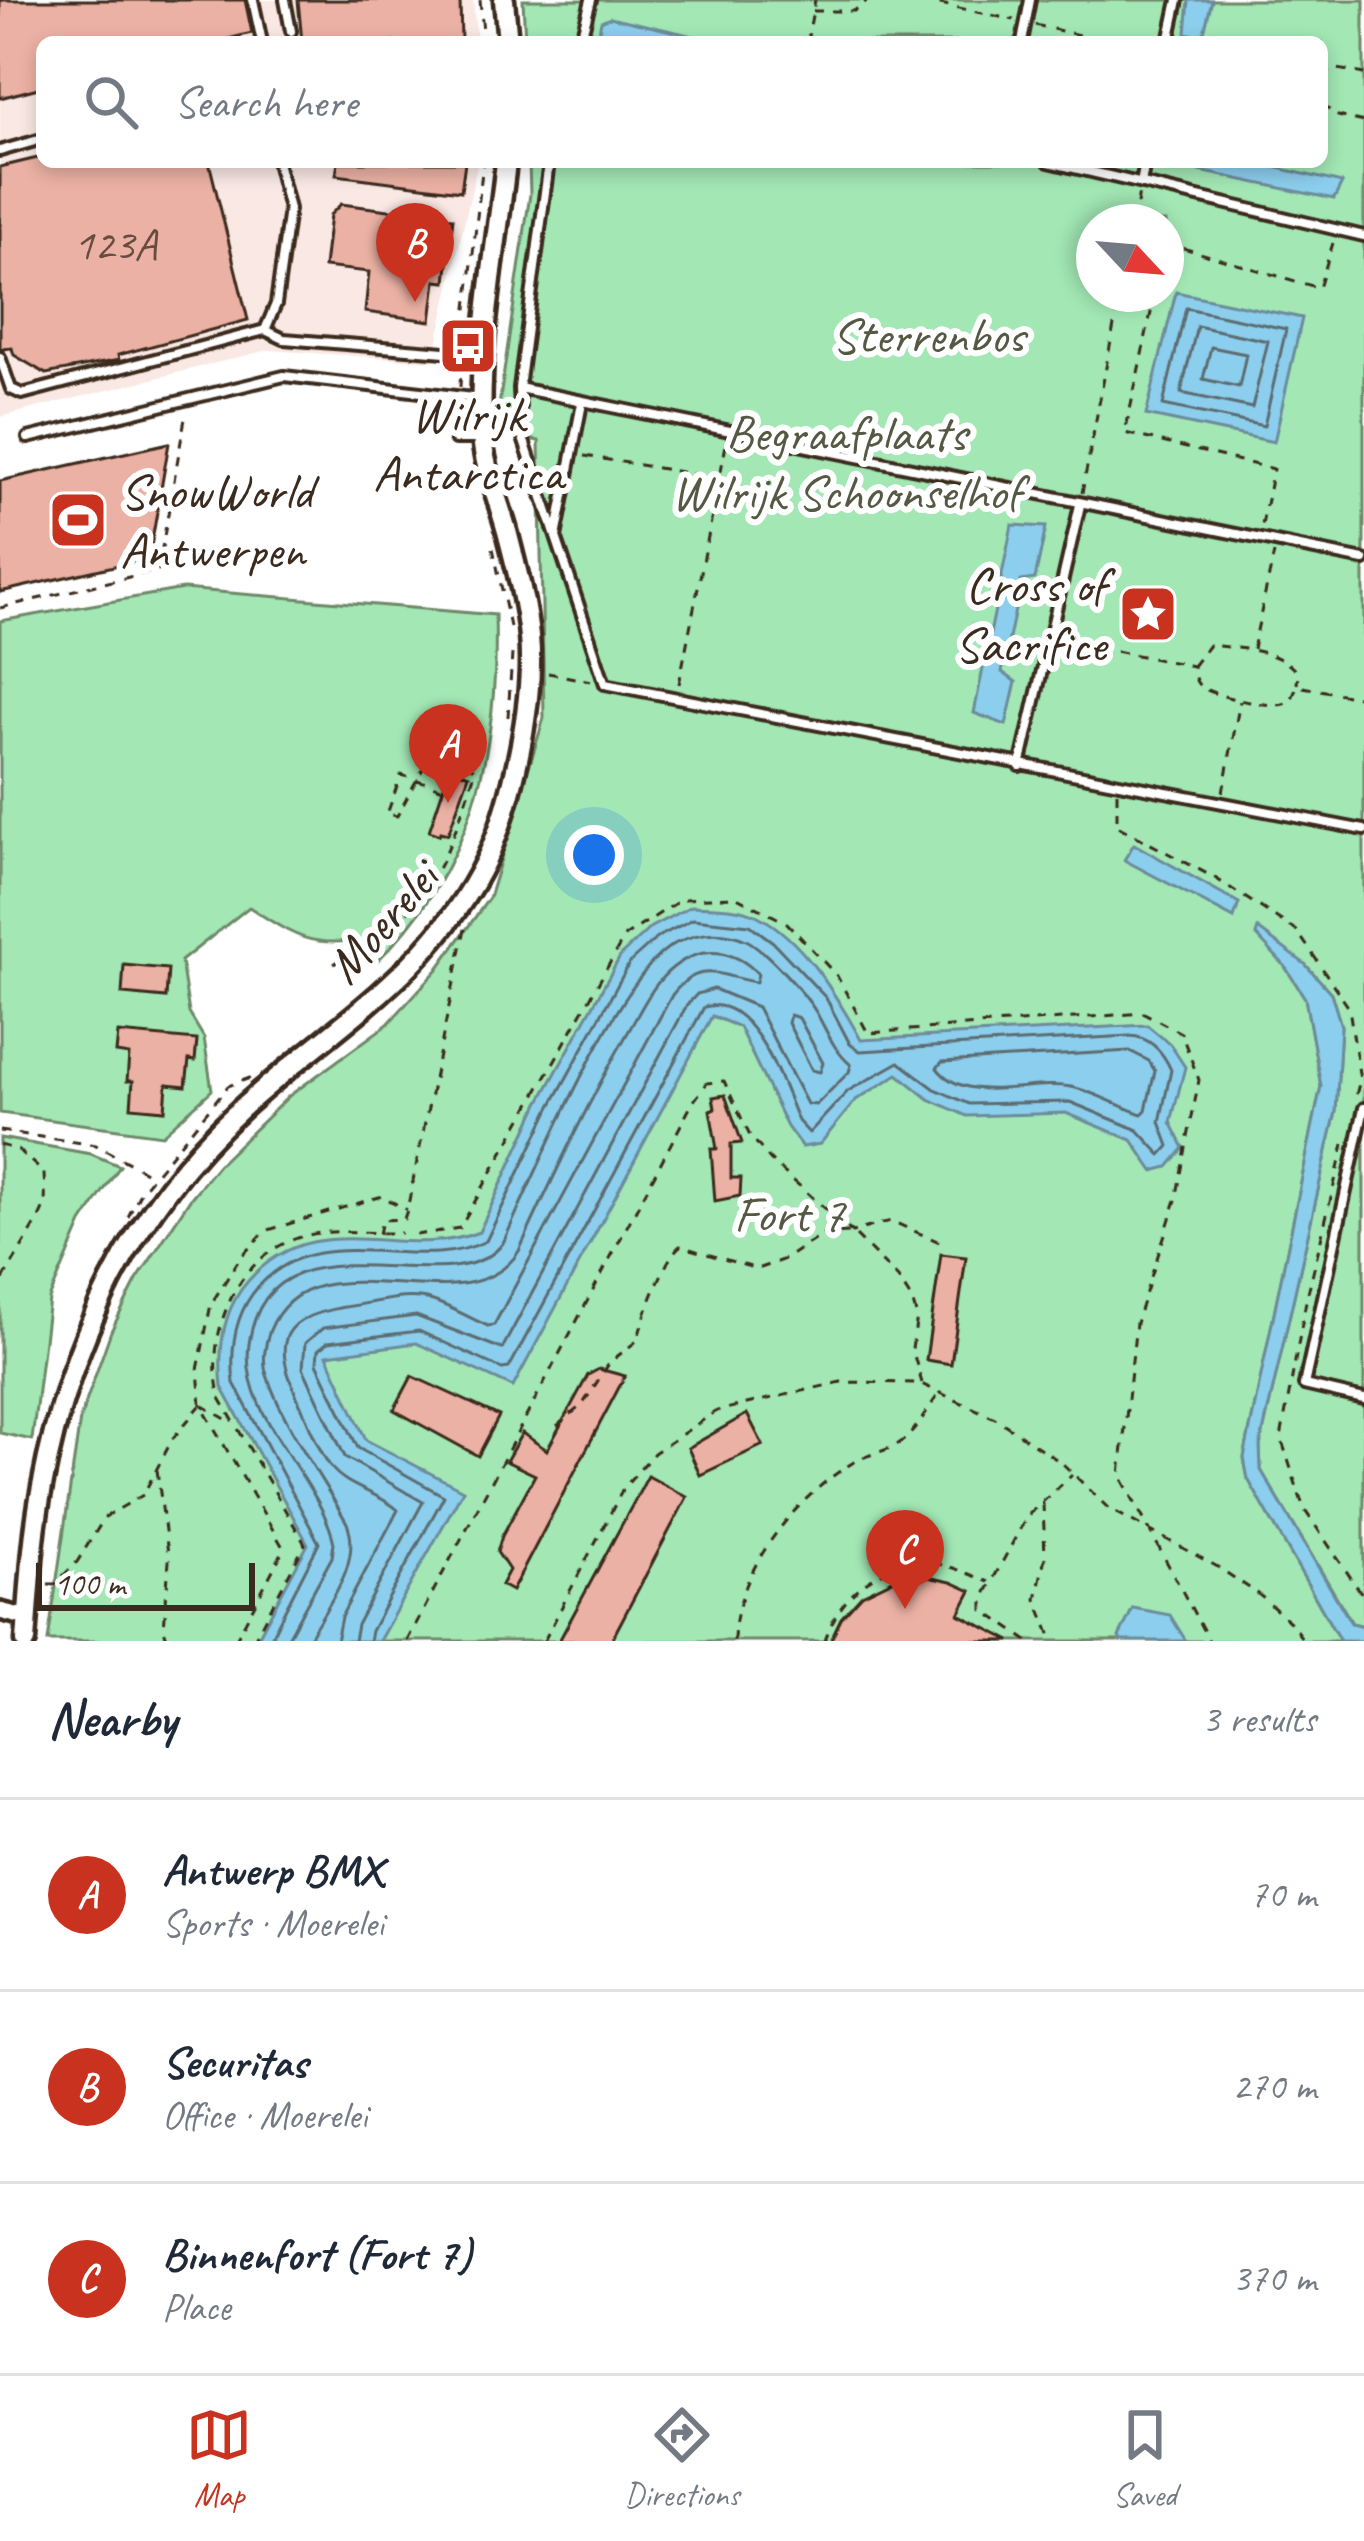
<!DOCTYPE html>
<meta charset="utf-8">
<style>
body{margin:0;font-family:Caveat,sans-serif;background:#f2f2f3;color:#1f2937}
.compass{position:absolute;left:1076px;top:204px;width:108px;height:108px;border-radius:50%;background:#fff;box-shadow:0 6px 18px #0003;rotate:116deg}
.scale{position:absolute;left:36px;bottom:30px;width:219px;box-sizing:border-box;padding-left:12px;border:6px solid #3b2a1e;border-top:0;font-size:33px;line-height:42px;white-space:nowrap;color:#3b2a1e;-webkit-text-stroke:9px #fff;paint-order:stroke}
.you{position:absolute;left:594px;top:855px;width:42px;height:42px;margin:-30px;border:9px solid #fff;border-radius:50%;background:#1a73e8;box-shadow:0 0 0 18px #1a73e833}
.badge{display:grid;place-items:center;width:78px;height:78px;border-radius:50%;background:#c8321e;color:#fff;font-size:39px;font-weight:700}
.pin{position:absolute;translate:-50% -99px;filter:drop-shadow(0 3px 6px #0008)}
.pin::after{content:'';position:absolute;top:63px;width:42px;height:36px;background:inherit;clip-path:polygon(0 0,100% 0,50% 100%)}
.list{margin:0;padding:0;list-style:none}
h2{display:flex;justify-content:space-between;align-items:center;height:156px;margin:0;padding:0 48px;font-size:51px}
h2 small{font-size:39px;font-weight:400;color:#747a83}
.list li{display:grid;grid-template-columns:78px 1fr auto;gap:36px;align-items:center;box-sizing:border-box;height:192px;padding:0 48px;border-top:3px solid #e0e1e3}
.list b{display:block;font-size:45px;white-space:nowrap}
.list p{margin:0;font-size:39px;white-space:nowrap;color:#747a83}
.list em{font-size:39px;font-style:normal;color:#747a83}
.icon{flex:none;width:66px;height:66px;fill:none;stroke:currentColor;stroke-width:2;stroke-linecap:round;stroke-linejoin:round}
.map{position:relative;flex:none;width:1364px;height:1641px;overflow:hidden}
.search{position:absolute;background:#fff;box-shadow:0 6px 18px #0003;left:36px;right:36px;top:36px;height:132px;display:flex;align-items:center;gap:30px;box-sizing:border-box;padding:0 42px;border-radius:18px;color:#747a83;font-size:45px}
.sheet{height:732px;background:#fff}
nav{display:flex;justify-content:space-around;align-items:center;box-sizing:border-box;height:168px;border-top:3px solid #e0e1e3;background:#fff;font-size:33px;color:#747a83}
nav a{display:grid;justify-items:center;gap:6px}
nav .on{color:#c8321e}
.map>svg:first-child{display:block}
.built{fill:#f9e8e4}
.green{fill:#a2e7b4;stroke:#6e8869;stroke-width:3;fill-rule:evenodd}
.water{fill:#8cceed;stroke:#6c8c9a;stroke-width:3}
.lines{fill:none;stroke-linecap:round;stroke-linejoin:round}
.shore{stroke:#5b6c71;stroke-width:3}
.building{fill:#ebb1a4;stroke:#3b2a1e;stroke-width:3}
.service-casing{stroke:#3b2a1e;stroke-width:16}
.minor-casing{stroke:#3b2a1e;stroke-width:24}
.tertiary-casing{stroke:#3b2a1e;stroke-width:27}
.path{stroke:#3b2a1e;stroke-width:3;stroke-dasharray:9 9;stroke-linecap:butt}
.service{stroke:#fff;stroke-width:8}
.minor{stroke:#fff;stroke-width:15}
.tertiary{stroke:#fff;stroke-width:18}
.labels{text-anchor:middle;dominant-baseline:central;stroke-width:12;stroke-linejoin:round;paint-order:stroke}
.number-label{font-size:45px;fill:#674c40}
.park-label{font-size:51px;fill:#555944;stroke:#fff}
.poi-label{font-size:51px;fill:#3b2a1e;stroke:#fff}
.street-label{font-size:51px;fill:#3b2a1e;stroke:#fff}
</style>
<div class="map">
<svg width="1364" height="1641" viewBox="0 0 1364 1641">
<rect width="100%" height="100%" fill="#fff"/>
<filter id="ink" filterUnits="userSpaceOnUse"><feTurbulence type="fractalNoise" baseFrequency=".00833" numOctaves="2"/><feDisplacementMap in="SourceGraphic" scale="24" xChannelSelector="R" yChannelSelector="G"/><feConvolveMatrix kernelMatrix="1 2 1 2 8 2 1 2 1" color-interpolation-filters="sRGB"/></filter>
<g filter="url(#ink)">
<!-- built -->
<path class="built" d="M0 0H473L477 42H42V162H478L433 361 268 350 0 417Z"/>
<!-- green -->
<path class="green" d="M523 0H1364V1626L1352 1623 1261 1470 1260 1446 1336 1111 1341 1026 1331 993 1305 964 1257 935 1284 965 1305 998 1321 1086 1244 1458 1248 1479 1340 1641H48L80 1419 111 1331 137 1280 190 1199 218 1165 289 1096 388 1024 437 970 489 898 544 718 539 441 495 433 530 194 529 162H1322V42H525ZM1094 222H1166V294H1094Z
M183 589 495 615C499 748 474 869 374 964L360 940C309 948 291 934 249 907L181 961 189 1013 204 1038 212 1090 162 1135 0 1113V621Z
M0 1138 91 1154 120 1166 82 1223 49 1299 32 1440 0 1433Z"/>
<!-- water -->
<path class="water" d="M1189 0H1212L1204 32 1198 36 1186 33Z
M610 17 720 42H625L598 36 601 21Z
M1183 162H1253L1342 183 1334 199 1200 171Z
M1176 292 1302 318 1274 442 1146 415Z
M1012 525 1046 527 1035 579 1021 581 1002 672 1016 682 1006 725 974 713Z
M1134 844 1239 903 1234 918 1124 860Z
M691 906C712 907 739 906 758 916 802 938 838 998 861 1040L1147 1025 1170 1044 1185 1067 1171 1122 1184 1148 1168 1167 1153 1171 1132 1140 1066 1113 967 1116 929 1099 898 1074 856 1100 820 1144 802 1147 787 1127 739 1027 712 1016 513 1387 416 1343 327 1355 366 1440 463 1490 379 1641H256L308 1544 222 1387C218 1349 222 1310 248 1281 317 1203 401 1263 479 1232L539 1103 621 955 651 927Z
M1258 929 1305 964 1331 993 1341 1026 1336 1111 1260 1446 1261 1470 1351 1623 1364 1626V1641H1340L1248 1479 1244 1458 1321 1086 1305 998 1284 965 1256 935Z
M1133 1608 1170 1615 1186 1641H1121L1119 1637Z"/>
<g class="lines">
<!-- shore -->
<path class="shore" d="M1186 308 1286 329 1264 426 1163 405Z
M1197 326 1268 341 1252 408 1181 393Z
M1211 347 1246 354 1239 387 1203 379Z
M790 1015 799 1018 823 1063 820 1072 812 1070 788 1023Z
M1130 1051 1149 1061 1155 1071 1146 1110 1142 1114C1119 1107 1096 1092 1071 1087 1030 1079 967 1107 937 1068L942 1062Z
M269 1641 319 1543 234 1383C230 1348 234 1314 258 1287 322 1216 415 1277 486 1241L550 1108 630 962 658 937 693 919 750 925 773 942 826 998 850 1044 860 1051 1130 1036C1150 1037 1163 1052 1171 1070L1160 1122 1169 1146 1161 1155 1138 1130 1070 1102 969 1104 935 1089 899 1062 848 1091 809 1133 798 1121C783 1086 753 992 704 1007L509 1368 502 1369 419 1331 328 1342 318 1350 317 1363 358 1448 444 1496 371 1631 369 1641
M286 1641 332 1557 334 1543C320 1477 239 1416 249 1344 268 1202 454 1311 503 1243 533 1179 616 983 668 948 690 933 720 928 746 940 765 949 805 994 816 1012 827 1031 834 1051 851 1065L849 1072 816 1105 807 1104 757 1007 714 989 697 994 687 1005 502 1349 416 1316 323 1328 305 1343 303 1368 345 1457 423 1502 357 1625 354 1641
M307 1641C326 1607 363 1563 347 1523 321 1476 284 1427 267 1375 262 1362 265 1343 270 1330 311 1229 467 1333 519 1251 553 1178 587 1104 627 1034 641 1010 652 983 675 966 702 945 735 949 758 974L756 982C721 978 701 957 672 995L494 1325 488 1326C469 1318 450 1306 430 1300 408 1293 379 1302 357 1305 279 1316 269 1338 302 1408 310 1427 318 1449 330 1466 346 1488 379 1492 398 1510L341 1617 336 1641"/>
</g>
<!-- building -->
<path class="building" d="M0 0H245L252 33 216 42H42V87L0 98Z
M298 0H460L461 42H302Z
M42 157V162H209L248 320 118 355 119 360 46 374 14 355 12 348 0 349V167Z
M338 162H465L461 191 336 175Z
M341 204 453 218 446 282 436 281 431 321 365 312 369 272 324 267 330 215Z
M169 443 149 558 0 592V481Z
M450 768 469 775 448 834 440 832 439 835 429 831Z
M124 965 168 969 166 998 122 994Z
M118 1033 197 1040 195 1061 189 1060 186 1086 167 1084 165 1110 131 1107 133 1081H127L129 1055 116 1053Z
M725 1095 742 1143 731 1144V1178H741L740 1196 715 1201 711 1149H717L710 1110 715 1108 713 1097Z
M941 1254 966 1257 951 1364 926 1360Z
M599 1369 625 1376 512 1591 501 1585 509 1570 497 1552 502 1536 535 1475 506 1461 522 1433 547 1450 588 1375Z
M412 1376 499 1416 478 1456 394 1410Z
M747 1414 763 1445 700 1475 688 1448Z
M648 1476 687 1497 611 1641H559Z
M923 1576 951 1582 971 1591 959 1614 1011 1641H830L841 1618 862 1595 893 1580Z"/>
<g class="lines">
<!-- service casing -->
<g class="service-casing">
<path id="service" d="M253 0 262 42
M285 0 291 31
M580 42 591 0
M1022 42 1030 0
M1169 42 1178 0
M0 151 42 139
M549 162 519 388 521 432 605 684 1364 830
M1049 162 1364 236
M1141 184 1145 162
M265 330 276 304 289 209 277 162
M0 357 11 389 22 394 265 330 284 339 482 355
M519 388 1364 560
M28 438 284 376 481 399
M455 439H482
M556 537 582 403
M1020 766 1080 505
M1364 1108 1304 1385 1364 1399"/>
</g>
<!-- minor casing -->
<g class="minor-casing">
<path id="minor" d="M0 1611 28 1618"/>
</g>
<!-- tertiary casing -->
<g class="tertiary-casing">
<path id="tertiary" d="M504 0 508 42
M26 1641C30 1590 32 1537 42 1487 69 1343 131 1209 241 1109 332 1026 431 974 487 858 513 803 535 697 529 637 526 605 517 570 509 539 501 505 483 468 482 433 478 343 496 252 506 162"/>
</g>
<!-- path -->
<path class="path" d="M480 0 484 42
M922 0 1014 20
M813 11H854L868 0
M1035 25 1109 42
M807 42 815 0
M1322 75 1338 69 1364 74
M1322 105 1338 116 1364 122
M1134 222 1139 192
M1166 243 1319 288 1333 243
M1155 294 1125 433 1273 469 1262 525
M463 345 483 162
M460 387 461 367
M585 456 718 478
M1082 493 1120 294
M493 548 510 627
M0 608 158 570 186 413
M1063 641 1193 666C1194 674 1194 679 1199 685 1207 695 1275 710 1286 703 1293 699 1294 694 1297 686L1364 698
M1253 649 1274 553
M1193 666 1209 645C1239 649 1279 648 1298 674L1297 684
M548 673 591 681
M679 684 727 440
M508 717 512 654
M1117 792V826L1215 878 1297 931 1349 1008 1360 1080 1355 1099
M1223 792 1240 701
M334 964C352 951 372 941 390 927 439 892 458 824 476 769L450 760 441 788C427 783 414 779 401 775L387 814 397 816 455 710
M0 1131 96 1145 151 1175
M1344 1144 1306 1301 1281 1438 1304 1509 1364 1597
M0 1145 18 1150 44 1173C44 1182 46 1193 45 1202 44 1216 9 1266 0 1286
M128 1217 141 1191 228 1086 250 1078
M379 1234 382 1220 404 1219 407 1210 466 924
M416 1235 460 1228 625 936 682 899 737 897 787 923 837 976 868 1033 1144 1013 1181 1033 1199 1080 1176 1200 1136 1323 1120 1475 1209 1641
M202 1405 229 1421
M557 1426 583 1404 610 1362 638 1340C641 1321 666 1256 680 1246L757 1269 785 1259 825 1233 852 1232 898 1278 912 1300 917 1317 912 1349 922 1383
M157 1470 169 1561 164 1629 168 1641
M1043 1503 1045 1557 1036 1599 1053 1641
M48 1584H55L77 1562 105 1517 143 1495 173 1438 200 1406
M235 1641 284 1549 201 1405 198 1370 211 1304 240 1258 265 1231 382 1196 407 1210
M253 1641 305 1544 220 1398C203 1334 237 1251 308 1235 340 1228 368 1234 401 1233
M407 1641 693 1102 707 1083 724 1081 749 1134 770 1160 852 1232 891 1221 942 1243
M544 1641 623 1489 654 1453 717 1411 841 1382 919 1383 995 1418 1062 1463 1108 1508 1216 1566 1257 1593 1290 1622 1304 1641
M734 1641C735 1571 796 1496 854 1462 869 1453 892 1451 905 1439 918 1428 928 1408 939 1394
M825 1641C839 1591 890 1554 943 1565 959 1569 974 1576 989 1582
M1028 1641 983 1610V1598L1027 1516 1072 1475"/>
<!-- service -->
<use href="#service" class="service"/>
<!-- minor -->
<use href="#minor" class="minor"/>
<!-- tertiary -->
<use href="#tertiary" class="tertiary"/>
</g>
</g>
<!-- icons -->
<defs>
<g id="bus-square" transform="scale(3)"><rect x="-9" y="-9" width="18" height="18" rx="4" fill="#c8321e" stroke="#fff"/><path d="M-5-6H5V4H4V6H2V4H-2V6H-4V4H-5ZM-3.5-4V0h7V-4ZM-3.5 1.2v1.5H-2V1.2ZM2 1.2v1.5H3.5V1.2Z" fill="#fff"/></g>
<g id="stadium-square" transform="scale(3)"><rect x="-9" y="-9" width="18" height="18" rx="4" fill="#c8321e" stroke="#fff"/><path d="M0-5a6.5 5 0 1 0 0 10a6.5 5 0 1 0 0-10ZM-3.5-1.8h7v3.6h-7Z" fill="#fff"/></g>
<g id="sight-square" transform="scale(3)"><rect x="-9" y="-9" width="18" height="18" rx="4" fill="#c8321e" stroke="#fff"/><path d="M0-6L1.8-2.2L6-1.7L2.9 1.2L3.7 5.4L0 3.3L-3.7 5.4L-2.9 1.2L-6-1.7L-1.8-2.2Z" fill="#fff"/></g>
</defs>
<g fill-rule="evenodd">
<use href="#bus-square" x="468" y="346"/>
<use href="#stadium-square" x="78" y="520"/>
<use href="#sight-square" x="1148" y="614"/>
</g>
<g class="labels">
<!-- number labels -->
<g class="number-label">
<text x="115" y="244">123A</text>
</g>
<!-- park labels -->
<g class="park-label">
<text x="928" y="335">Sterrenbos</text>
<text x="846" y="433">Begraafplaats<tspan x="846" dy="59">Wilrijk Schoonselhof</tspan></text>
<text x="789" y="1214">Fort 7</text>
</g>
<!-- poi labels -->
<g class="poi-label">
<text x="468" y="414">Wilrijk<tspan x="468" dy="59">Antarctica</tspan></text>
<text x="120" y="491" text-anchor="start">SnowWorld<tspan x="120" dy="59">Antwerpen</tspan></text>
<text x="1106" y="585" text-anchor="end">Cross of<tspan x="1106" dy="59">Sacrifice</tspan></text>
</g>
<!-- street labels -->
<g class="street-label">
<text transform="translate(382 922) rotate(-49)">Moerelei</text>
</g>
</g>
</svg>
<svg class="compass" viewBox="-18 -18 36 36"><path d="M0-13l5 13h-10z" fill="#e53935"/><path d="M0 13l5-13h-10z" fill="#747a83"/></svg>
<div class="scale">100 m</div>
<div class="you"></div>
<div class="pin badge" style="left:448px;top:803px">A</div>
<div class="pin badge" style="left:415px;top:302px">B</div>
<div class="pin badge" style="left:905px;top:1609px">C</div>
<div class="search"><svg class="icon" aria-label="search" viewBox="0 0 24 24"><circle cx="10" cy="10" r="6"/><path d="M15 15l6 6"/></svg>Search here</div>
</div>
<section class="sheet">
<h2>Nearby<small>3 results</small></h2>
<ul class="list">
<li><span class="badge">A</span><div><b>Antwerp BMX</b><p>Sports · Moerelei</p></div><em>70 m</em></li>
<li><span class="badge">B</span><div><b>Securitas</b><p>Office · Moerelei</p></div><em>270 m</em></li>
<li><span class="badge">C</span><div><b>Binnenfort (Fort 7)</b><p>Place</p></div><em>370 m</em></li>
</ul>
</section>
<nav>
<a class="on"><svg class="icon" aria-label="map" viewBox="0 0 24 24"><path d="M3 6l6-2 6 2 6-2v14l-6 2-6-2-6 2zM9 4v14M15 6v14"/></svg>Map</a>
<a><svg class="icon" aria-label="directions" viewBox="0 0 24 24"><path d="M12 3l9 9-9 9-9-9zM9 14v-3h6M13 9l2 2-2 2"/></svg>Directions</a>
<a><svg class="icon" aria-label="saved" viewBox="0 0 24 24"><path d="M7 4h10v16l-5-4-5 4z"/></svg>Saved</a>
</nav>
